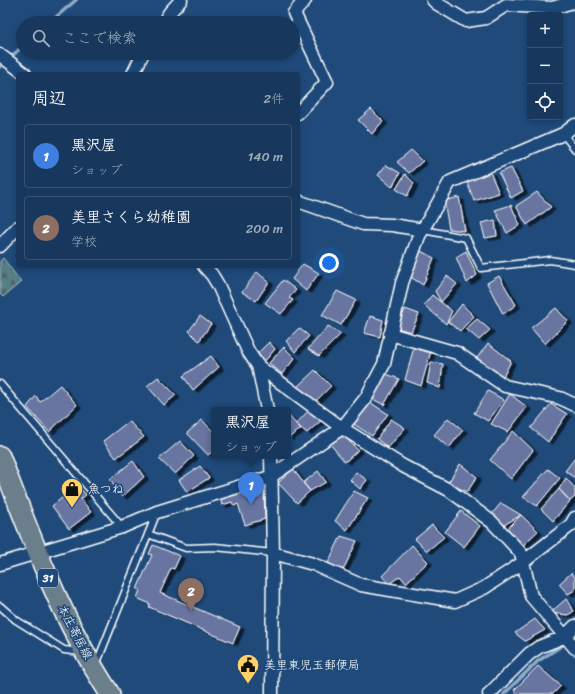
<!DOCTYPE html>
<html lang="ja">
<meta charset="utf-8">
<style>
body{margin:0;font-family:Sriracha,"Klee One",sans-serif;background:#203f62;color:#f1f3f6}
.controls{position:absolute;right:12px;top:12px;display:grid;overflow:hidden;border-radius:4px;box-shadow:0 2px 6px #0003}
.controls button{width:36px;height:36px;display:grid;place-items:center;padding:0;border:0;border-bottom:1px solid #365272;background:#17385c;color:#f1f3f6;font:20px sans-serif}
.you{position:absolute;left:329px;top:263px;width:14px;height:14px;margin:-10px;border:3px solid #fff;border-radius:50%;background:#1a73e8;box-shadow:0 0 0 6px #1a73e833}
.badge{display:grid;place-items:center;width:26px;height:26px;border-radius:50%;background:#bca0f2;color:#fff;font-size:13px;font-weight:700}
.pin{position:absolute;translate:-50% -33px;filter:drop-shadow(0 1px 2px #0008)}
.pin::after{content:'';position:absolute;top:21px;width:14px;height:12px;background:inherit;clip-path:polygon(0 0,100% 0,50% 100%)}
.popup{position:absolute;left:211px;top:407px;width:80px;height:52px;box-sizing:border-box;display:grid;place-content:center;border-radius:4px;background:#17385c;filter:drop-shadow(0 1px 3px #0005);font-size:13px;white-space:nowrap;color:#9eacbb}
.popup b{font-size:15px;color:#f1f3f6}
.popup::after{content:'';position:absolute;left:50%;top:100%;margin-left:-8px;border:8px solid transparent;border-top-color:#17385c}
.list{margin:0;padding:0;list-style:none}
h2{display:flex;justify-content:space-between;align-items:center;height:52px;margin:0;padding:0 16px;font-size:17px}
h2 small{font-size:13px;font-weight:400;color:#9eacbb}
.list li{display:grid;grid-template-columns:26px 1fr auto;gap:12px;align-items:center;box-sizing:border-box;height:64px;margin:0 8px 8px;padding:0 8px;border:1px solid #365272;border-radius:4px}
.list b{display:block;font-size:15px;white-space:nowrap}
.list p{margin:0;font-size:13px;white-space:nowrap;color:#9eacbb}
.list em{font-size:13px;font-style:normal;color:#9eacbb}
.icon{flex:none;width:22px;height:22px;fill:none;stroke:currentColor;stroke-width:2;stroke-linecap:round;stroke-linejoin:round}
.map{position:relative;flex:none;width:575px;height:694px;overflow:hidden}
.search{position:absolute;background:#17385c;box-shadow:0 2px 6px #0003;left:16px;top:16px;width:284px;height:44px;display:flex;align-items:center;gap:10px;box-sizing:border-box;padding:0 14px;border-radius:22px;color:#9eacbb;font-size:15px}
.panel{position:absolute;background:#17385c;box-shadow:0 2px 6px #0003;left:16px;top:72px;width:284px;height:196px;border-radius:4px}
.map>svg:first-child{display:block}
.cemetery{fill:url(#cemetery-stones);stroke:#abbec2}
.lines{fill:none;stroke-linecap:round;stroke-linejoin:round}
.stream{stroke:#8facc7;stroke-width:3.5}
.building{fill:#6874a0;stroke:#fff;filter:url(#shadow)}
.lane-casing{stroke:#fff;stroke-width:9}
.street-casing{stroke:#fff;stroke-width:15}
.primary-casing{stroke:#fff;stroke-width:22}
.lane{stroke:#1f4a7a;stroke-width:6}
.street{stroke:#1f4a7a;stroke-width:12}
.primary{stroke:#6b7e8b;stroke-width:19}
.labels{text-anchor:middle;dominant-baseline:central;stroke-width:3.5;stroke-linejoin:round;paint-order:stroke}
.shield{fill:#1f4a7a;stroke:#bcc9d7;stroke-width:1}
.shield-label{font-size:11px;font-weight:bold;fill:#fff}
.poi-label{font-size:12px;fill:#fff;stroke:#1f4a7a;text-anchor:start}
.street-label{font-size:12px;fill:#fff;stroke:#1f4a7a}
</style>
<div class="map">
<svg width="575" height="694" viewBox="0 0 575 694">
<defs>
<pattern id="cemetery-stones" width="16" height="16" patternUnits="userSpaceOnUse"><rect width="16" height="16" fill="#577e85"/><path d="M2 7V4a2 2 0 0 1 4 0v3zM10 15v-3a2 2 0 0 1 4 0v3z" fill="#526568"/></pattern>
<filter id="shadow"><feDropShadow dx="4.5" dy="2.5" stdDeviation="0" flood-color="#0009"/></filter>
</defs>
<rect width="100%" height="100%" fill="#1f4a7a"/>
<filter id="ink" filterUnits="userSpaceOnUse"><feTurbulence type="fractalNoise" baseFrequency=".025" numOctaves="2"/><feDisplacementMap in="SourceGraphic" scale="8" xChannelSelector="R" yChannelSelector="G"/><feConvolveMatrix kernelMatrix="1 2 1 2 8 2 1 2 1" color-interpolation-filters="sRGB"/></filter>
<g filter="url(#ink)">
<!-- cemetery -->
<path class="cemetery" d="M3 258 21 282 3 297 0 294V261Z"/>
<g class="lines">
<!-- stream -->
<path class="stream" d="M49 23 76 0
M0 67 23 46
M504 694 538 661 575 637"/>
</g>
<!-- building -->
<path class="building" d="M371 109 383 121 372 134 358 120Z
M411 150 423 161 409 173 397 162Z
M386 165 400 173 392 187 378 175Z
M511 168 523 191 511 198 499 173Z
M490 172 499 193 474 201 467 182Z
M405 174 414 183 407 196 396 189Z
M537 192 551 207 527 225 516 206Z
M459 197 465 231 449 229 444 201Z
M511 205 520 225 507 233 495 210Z
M495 220 497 236 485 238 481 223Z
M419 250 434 258 423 285 409 276Z
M466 251 477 275 467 283 456 257Z
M303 264 319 273 306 291 292 279Z
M257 272 269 282 256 301 242 292Z
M447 276 457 284 441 302 435 291Z
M499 276 516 305 503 314 487 283Z
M283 280 296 290 289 298 293 300 281 314 265 303Z
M337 291 356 300 341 325 322 315Z
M432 295 452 311 446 324 424 305Z
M462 304 474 316 460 331 448 322Z
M556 308 568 321 545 344 531 328Z
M405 309 419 314 411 332 398 328Z
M200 316 211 324 199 341 189 331Z
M370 316 383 320 380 337 364 333Z
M477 319 490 330 479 340 466 329Z
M328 326 341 334 319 356 308 349Z
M299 328 309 336 295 352 286 341Z
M269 342 275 349 265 361 257 354Z
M488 343 511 361 503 377 477 358Z
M284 347 295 358 282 374 269 363Z
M414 347 431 351 421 386 405 380Z
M211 356 219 367 193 390 183 376Z
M431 362 443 364 440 388 427 383Z
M315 370 331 386 316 401 297 387Z
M384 373 399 379 384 405 371 398Z
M158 377 176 395 164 405 147 386Z
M60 385 77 405 49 432 27 407 36 396 40 402Z
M488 391 504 400 488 421 474 413Z
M510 394 527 407 508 432 491 424Z
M368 401 388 414 372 436 352 423Z
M551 404 567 414 548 442 531 428Z
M309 410 323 419 307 433 296 424Z
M288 415 301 429 288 438Z
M448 418 463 430 449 448 434 435Z
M391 419 405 428 388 448 377 439Z
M202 420 214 432V450L208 455 187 433Z
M129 421 144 437 116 458 103 441Z
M513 431 533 450 511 479 490 460Z
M342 434 358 450 345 462 330 444Z
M180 441 194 456 175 474 159 459Z
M575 458V478L565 471Z
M133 461 144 477 122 497 110 479Z
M460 464 477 477 467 492 448 483Z
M200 466 209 478 187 492 179 480Z
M293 469 310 491 297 503 278 483Z
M548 469 560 478 537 506 523 497Z
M318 471 326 482 310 491 303 483Z
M356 472 367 480 360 489 350 480Z
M566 478 575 488V497L570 501 559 489Z
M262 484 264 492 265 519 245 525 238 504 234 506 232 502 222 505 220 498Z
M78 485 86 495 81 499 91 512 69 529 52 506Z
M559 489 570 501 553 521 541 509Z
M354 491 368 498 347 530 335 521Z
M501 503 521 515 504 525 492 514Z
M461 511 480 526 464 547 445 532Z
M521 515 538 531 522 546 506 530Z
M432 525 444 537 427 551 415 539Z
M341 536 357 541 343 570 328 563Z
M153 545 180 556 174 569 171 568 160 593 240 627 233 643 149 607 150 604 137 598 140 590 137 589 152 555 149 554Z
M412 545 428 562 406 583 400 576 389 584 382 576Z
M571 573 575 577V590L568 594 559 584Z
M566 599 574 611 568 615 550 613Z
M535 619 545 630 525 641 515 633Z
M538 666 561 686 553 694H517L514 690Z"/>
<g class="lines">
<!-- lane casing -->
<g class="lane-casing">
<path id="lane" d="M563 134 575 149
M423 230 466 238 481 268 550 260 575 264
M0 384 122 527
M148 534 186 548 215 547 273 553
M0 606 16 620 64 650 81 652
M96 665 157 512"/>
</g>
<!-- street casing -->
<g class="street-casing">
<path id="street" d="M433 0 436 3 466 21 486 18 506 5 552 8 573 2 575 3
M163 23 170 12 181 0
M0 55 25 74
M133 74 143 53
M298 113 327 82 294 13 305 0
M298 201 363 224 392 225 423 230
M0 246 18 227
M204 266 212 275 218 285 248 351 258 366 267 410
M390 334 457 353 505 386 560 398 575 405
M258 366 342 428 403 466 449 490 492 522 521 553 531 596 575 648
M271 456 273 553 272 694
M273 553 313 564 361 585 455 601 484 588 522 563 571 525 575 518
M0 564 122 527 157 512 270 477 342 428 366 398 384 364 402 283 419 236 450 182 563 134 575 125
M489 694 529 654 539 647 564 637 575 626"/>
</g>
<!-- primary casing -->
<g class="primary-casing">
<path id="primary" d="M0 456C31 538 62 621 110 694"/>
</g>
<!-- lane -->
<use href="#lane" class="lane"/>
<!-- street -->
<use href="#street" class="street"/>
<!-- primary -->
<use href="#primary" class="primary"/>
</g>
</g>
<!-- icons -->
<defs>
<g id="shop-pin" transform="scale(1.15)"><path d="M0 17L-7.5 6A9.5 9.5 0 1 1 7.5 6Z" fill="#ffd166" stroke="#1f4a7a"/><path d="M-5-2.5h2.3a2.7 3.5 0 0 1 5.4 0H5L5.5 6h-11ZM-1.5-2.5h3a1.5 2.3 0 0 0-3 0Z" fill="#111"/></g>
<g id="civic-pin" transform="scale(1.15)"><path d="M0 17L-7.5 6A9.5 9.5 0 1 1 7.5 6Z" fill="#ffd166" stroke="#1f4a7a"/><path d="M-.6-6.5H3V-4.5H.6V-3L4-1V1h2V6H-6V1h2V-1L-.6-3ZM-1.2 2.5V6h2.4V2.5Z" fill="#111"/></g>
</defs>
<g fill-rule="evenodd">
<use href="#shop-pin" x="72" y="489"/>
<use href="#civic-pin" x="248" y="665"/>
</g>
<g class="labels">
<!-- shield labels -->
<rect class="shield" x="38" y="569" width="20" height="18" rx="3"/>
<g class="shield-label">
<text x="48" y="578">31</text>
</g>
<!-- poi labels -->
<g class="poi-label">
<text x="88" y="489">魚つね</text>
<text x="264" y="665">美里東児玉郵便局</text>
</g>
<!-- street labels -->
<g class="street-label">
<text transform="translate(75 632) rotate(62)">本庄寄居線</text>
</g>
</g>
</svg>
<div class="controls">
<button>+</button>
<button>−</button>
<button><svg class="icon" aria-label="locate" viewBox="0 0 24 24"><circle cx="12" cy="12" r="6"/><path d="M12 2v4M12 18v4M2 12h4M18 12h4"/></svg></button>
</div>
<div class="you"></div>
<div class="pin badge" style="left:251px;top:505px;background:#3f7fe0">1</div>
<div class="popup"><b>黒沢屋</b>ショップ</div>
<div class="pin badge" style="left:191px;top:611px;background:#8d6e63">2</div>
<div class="search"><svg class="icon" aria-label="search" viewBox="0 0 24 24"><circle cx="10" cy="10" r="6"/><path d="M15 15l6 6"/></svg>ここで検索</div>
<section class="panel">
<h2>周辺<small>2件</small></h2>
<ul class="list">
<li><span class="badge" style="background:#3f7fe0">1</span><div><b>黒沢屋</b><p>ショップ</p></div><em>140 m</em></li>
<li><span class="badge" style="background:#8d6e63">2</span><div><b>美里さくら幼稚園</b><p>学校</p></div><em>200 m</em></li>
</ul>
</section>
</div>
